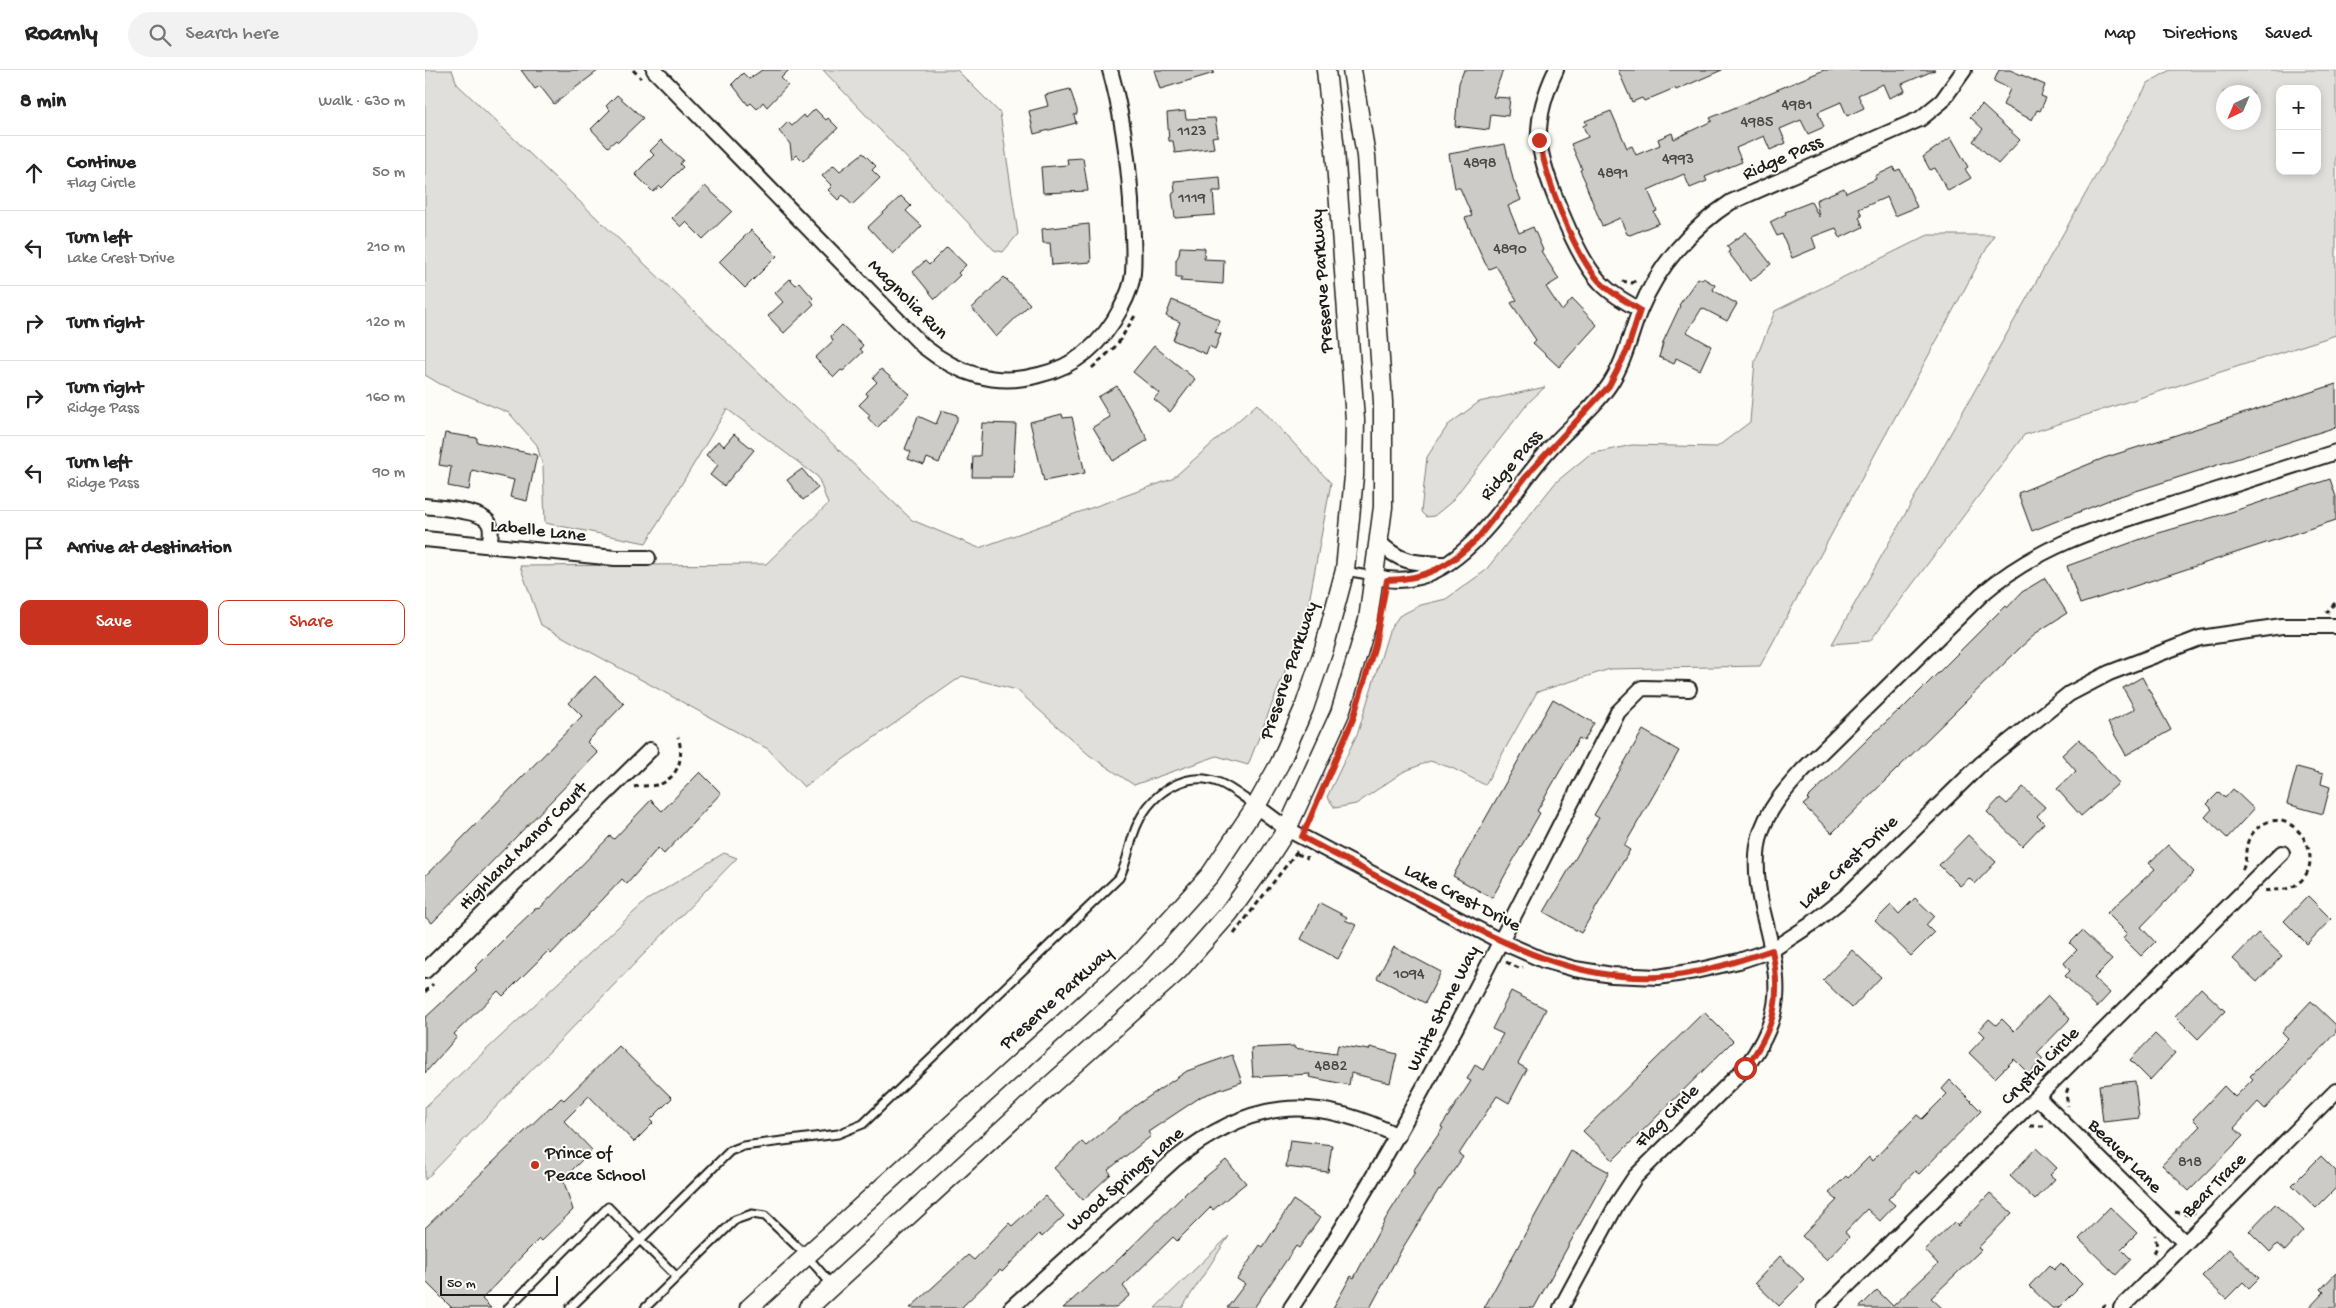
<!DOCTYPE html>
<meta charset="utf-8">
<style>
body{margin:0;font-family:"Gochi Hand",sans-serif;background:#f2f2f2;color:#222}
.controls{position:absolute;right:15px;top:15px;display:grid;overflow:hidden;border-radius:10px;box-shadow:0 2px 8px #0003}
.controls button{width:45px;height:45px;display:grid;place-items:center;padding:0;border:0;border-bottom:1px solid #e0e0e0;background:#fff;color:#222;font:25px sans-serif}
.compass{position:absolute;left:1791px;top:15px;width:45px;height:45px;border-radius:50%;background:#fff;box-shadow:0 2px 8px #0003;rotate:224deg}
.scale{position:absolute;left:15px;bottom:12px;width:118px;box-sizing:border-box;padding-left:5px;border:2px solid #1c1c1c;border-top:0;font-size:14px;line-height:18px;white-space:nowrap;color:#1c1c1c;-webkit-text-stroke:4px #fdfcf7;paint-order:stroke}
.stop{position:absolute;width:15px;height:15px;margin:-11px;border:4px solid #c8321e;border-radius:50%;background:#fff}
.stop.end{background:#c8321e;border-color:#fff;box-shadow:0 1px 5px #0008}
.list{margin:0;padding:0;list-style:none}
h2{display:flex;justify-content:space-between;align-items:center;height:65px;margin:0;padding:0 20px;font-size:21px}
h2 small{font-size:16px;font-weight:400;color:#767676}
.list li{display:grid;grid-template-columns:32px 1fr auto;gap:15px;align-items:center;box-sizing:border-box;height:75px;padding:0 20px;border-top:1px solid #e0e0e0}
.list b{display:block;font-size:19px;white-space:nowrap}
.list p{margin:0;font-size:16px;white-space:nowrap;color:#767676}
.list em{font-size:16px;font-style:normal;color:#767676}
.actions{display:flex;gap:10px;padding:15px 20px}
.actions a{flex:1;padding:11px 0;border:1px solid #c8321e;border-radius:10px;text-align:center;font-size:18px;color:#c8321e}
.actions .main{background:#c8321e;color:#fff}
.icon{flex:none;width:28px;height:28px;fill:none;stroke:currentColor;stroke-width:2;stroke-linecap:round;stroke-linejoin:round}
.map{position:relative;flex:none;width:1911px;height:1238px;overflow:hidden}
header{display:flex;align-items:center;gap:30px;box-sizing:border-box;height:70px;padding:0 25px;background:#fff;border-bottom:1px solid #e0e0e0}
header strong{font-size:24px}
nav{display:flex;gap:28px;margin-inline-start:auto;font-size:18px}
.search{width:350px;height:45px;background:#f2f2f2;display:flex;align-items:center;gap:12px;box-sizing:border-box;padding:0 18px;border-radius:28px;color:#767676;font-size:19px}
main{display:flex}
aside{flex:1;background:#fff}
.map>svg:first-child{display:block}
.green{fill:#e0dfdb;stroke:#7e7e7c;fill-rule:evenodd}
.building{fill:#cccbc8;stroke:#1c1c1c}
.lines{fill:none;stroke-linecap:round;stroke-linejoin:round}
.service-casing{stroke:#1c1c1c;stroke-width:11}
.minor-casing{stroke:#1c1c1c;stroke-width:18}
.tertiary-casing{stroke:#1c1c1c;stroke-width:21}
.path{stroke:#1c1c1c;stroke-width:3;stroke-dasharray:5 4;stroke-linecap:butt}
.service{stroke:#fdfcf7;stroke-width:7}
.minor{stroke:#fdfcf7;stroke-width:14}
.tertiary{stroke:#fdfcf7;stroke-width:18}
.route{stroke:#c8321e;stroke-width:6}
.poi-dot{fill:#c8321e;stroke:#fdfcf7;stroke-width:2}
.labels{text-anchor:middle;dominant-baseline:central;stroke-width:4;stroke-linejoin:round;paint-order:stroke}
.number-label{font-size:16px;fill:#484847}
.street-label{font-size:19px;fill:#1c1c1c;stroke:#fdfcf7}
.poi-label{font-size:19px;fill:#1c1c1c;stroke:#fdfcf7;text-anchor:start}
</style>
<header>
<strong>Roamly</strong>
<div class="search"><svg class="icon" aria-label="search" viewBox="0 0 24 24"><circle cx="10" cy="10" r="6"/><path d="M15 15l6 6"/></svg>Search here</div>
<nav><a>Map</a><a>Directions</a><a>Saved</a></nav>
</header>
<main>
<aside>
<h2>8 min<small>Walk · 630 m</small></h2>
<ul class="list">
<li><svg class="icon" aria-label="ahead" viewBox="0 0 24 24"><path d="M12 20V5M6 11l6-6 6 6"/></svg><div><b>Continue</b><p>Flag Circle</p></div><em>50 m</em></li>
<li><svg class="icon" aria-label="left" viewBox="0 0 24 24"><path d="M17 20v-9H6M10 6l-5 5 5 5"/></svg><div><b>Turn left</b><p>Lake Crest Drive</p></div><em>210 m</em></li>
<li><svg class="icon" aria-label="right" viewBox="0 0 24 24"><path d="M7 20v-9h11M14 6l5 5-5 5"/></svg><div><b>Turn right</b></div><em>120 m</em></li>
<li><svg class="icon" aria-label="right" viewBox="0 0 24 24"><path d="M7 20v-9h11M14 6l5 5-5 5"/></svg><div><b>Turn right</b><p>Ridge Pass</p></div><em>160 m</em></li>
<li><svg class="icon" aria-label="left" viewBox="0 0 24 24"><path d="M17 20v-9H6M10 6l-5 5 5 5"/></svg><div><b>Turn left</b><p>Ridge Pass</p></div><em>90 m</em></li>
<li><svg class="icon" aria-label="arrive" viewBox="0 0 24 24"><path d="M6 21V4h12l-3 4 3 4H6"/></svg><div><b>Arrive at destination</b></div></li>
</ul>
<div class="actions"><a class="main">Save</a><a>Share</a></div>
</aside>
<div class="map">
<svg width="1911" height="1238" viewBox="0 0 1911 1238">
<rect width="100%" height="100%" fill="#fdfcf7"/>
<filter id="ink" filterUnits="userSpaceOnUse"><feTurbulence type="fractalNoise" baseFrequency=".02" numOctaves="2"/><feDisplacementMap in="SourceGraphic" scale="10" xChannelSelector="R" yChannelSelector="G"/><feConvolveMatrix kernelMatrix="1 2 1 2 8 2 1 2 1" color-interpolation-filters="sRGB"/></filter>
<g filter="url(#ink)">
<!-- green -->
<path class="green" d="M0 0H27L32 14 487 450 554 478 747 409 832 334 906 413 881 548 823 695 792 686 709 715 664 685 592 620 537 606 379 717 343 679 116 555 95 496 341 494 403 434 393 407 302 339 221 473 120 453 118 397 112 375 84 343 15 314 0 305Z
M398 0H532L575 43 593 164 578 182 569 180Z
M1745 0H1911V265L1599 365 1445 571 1407 574 1723 13ZM1855 19H1892V101H1855ZM1798 22H1828V52H1798Z
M1503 165H1569L1335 596 1185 599 1112 622 1060 715 1027 698 1005 691 978 702 931 734 910 738 902 727 933 662 964 561 974 546 996 535 1021 529 1060 501 1131 412 1165 384 1207 375 1292 377 1325 352 1330 291 1350 241Z
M1120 317 1104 332 1025 433 1009 446 1001 447 996 442 1002 387 1023 355 1054 332Z
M299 783 312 788 0 1110V1037L222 830Z
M804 1166 757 1238H730Z"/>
<!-- building -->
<path class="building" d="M96 0H174L129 34 115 16 110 19Z
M337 0H364L356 8 363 15 342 37 338 32 332 39 326 33 323 35 307 14 318 3 324 9Z
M729 0H788L789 3 735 19Z
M1039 0H1078L1068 27 1085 28 1083 46 1066 44 1064 60 1030 56 1034 13Z
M1193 0H1297L1251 20 1250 18 1219 31 1217 28 1207 32Z
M1399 0H1510L1477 14 1480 21 1464 28 1458 14 1433 25 1439 38 1422 46 1416 32 1393 42 1399 57 1383 64 1376 50 1355 59 1361 73 1345 80 1339 66 1311 78 1317 92 1280 107 1282 111 1265 118 1259 104 1223 120 1232 141 1229 142 1234 153 1205 165 1202 164 1195 148 1177 156 1160 113H1161L1155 100 1157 99 1146 74 1163 67 1158 56 1162 54 1160 51 1186 41 1202 78 1207 76 1211 85 1235 75 1233 69 1247 63 1249 69 1287 51 1285 48Z
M1574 0H1585L1620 15 1616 26 1621 28 1615 41 1612 40 1607 50 1578 35 1585 19 1569 11Z
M645 19 652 40V44L649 45 651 53 609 64 604 41 623 36 620 25Z
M192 25 218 48 193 72 191 70 183 77 166 59 185 40 181 36Z
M1557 35 1595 70 1573 94 1548 71 1558 59 1545 47Z
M390 39 401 50 403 48 413 58 378 91 372 85 367 90 365 74 354 61 363 52 367 56 379 45 381 48Z
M760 41 761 49 790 48 793 66 787 67 789 78 750 83 748 71H744L742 43Z
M1526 67 1543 97 1540 99 1546 108 1523 121 1510 98 1505 100 1498 87Z
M236 70 258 90 255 94 258 97 237 118 235 116 228 122 210 104 229 85 225 81Z
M1080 74 1088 109 1096 130 1083 136 1094 163 1108 157 1118 180 1116 181 1134 209 1121 217 1137 241 1147 229 1172 255 1134 297 1108 273 1111 270 1086 233 1092 230 1071 196 1064 199 1060 193 1040 148 1047 146 1035 118H1030L1024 84Z
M438 83 451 96 447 100 455 108 427 135 418 125 413 130 403 120 407 116 397 106 409 95 415 101Z
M658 88 663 121 618 123 616 97 643 95 642 89Z
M1469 97 1470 101 1475 99 1492 137 1470 146 1462 127 1434 139 1437 146 1434 147 1438 157 1415 168 1411 158 1387 167 1391 178 1367 188 1357 164 1352 166 1345 152 1361 144 1360 142 1386 132 1394 147 1391 130 1419 118 1421 123 1451 109 1450 106Z
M795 107 796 121H788L790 145 750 148 747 124 750 122 749 111Z
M280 116 307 141 278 169 261 152 256 157 247 148Z
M476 126 486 136 481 141 497 156 468 184 443 157Z
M664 154 666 192 627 195 625 173H618L617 159Z
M326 160 352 186 320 218 294 192Z
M1321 162 1346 194 1325 211 1303 182 1305 181 1302 176Z
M522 177 541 195 533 203 535 205 510 229 488 202 500 191 504 195Z
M755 177 780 178 779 189 799 190 798 214 755 211 757 207H751V190L754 185Z
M579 207 605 234 571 267 547 238Z
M1273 208 1277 210 1278 208 1290 215 1288 220 1312 234 1302 251 1277 238 1262 262 1286 276 1275 300 1251 288 1249 294 1234 287 1239 270 1255 236 1254 235Z
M365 209 371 215 374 212 388 228 386 230 389 234 359 263 343 246 358 232 350 223Z
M747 230 795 250 790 262 796 264 790 279 784 276 781 284 748 270 755 252 741 246Z
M417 255 438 275 435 279 438 282 418 301 416 300 409 307 390 288 408 271 406 266Z
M729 276 770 309 745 342 729 329 734 323 708 302Z
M456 299 485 324 452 358 443 348 445 345 434 335 443 326 441 323 452 312 448 308Z
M1911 314V357L1689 428 1607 461 1593 423 1679 388Z
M692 316 723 370 688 391 668 357 685 347 673 327Z
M517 340 532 345V350L514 393 502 388 499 395 483 389 486 382 480 379 493 346 511 354Z
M637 344 638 348 647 347 660 403 619 411 605 352Z
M557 353 591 354 588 407H547L548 386H555Z
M20 363 52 368V372L112 385 102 431 85 427 89 410 47 400 44 420 23 416 26 397 14 395Z
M309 364 329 380 299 416 285 405 293 395 281 385 293 371 299 376Z
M377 399 393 418 378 430 362 410Z
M1905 409 1911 427V450L1655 534 1642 496 1727 465 1806 442Z
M1620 508 1642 543 1614 561 1596 577 1407 763 1378 735 1384 730 1382 729 1448 664 1473 641 1474 642 1580 536 1582 538 1597 522Z
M170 606 199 634 162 672 173 683 7 853 0 847V806L157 646 144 633Z
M1717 607 1746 660 1701 685 1683 653 1710 639 1698 618Z
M1128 629 1169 653 1159 671 1154 668 1112 741 1115 743 1067 828 1028 806Z
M1218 660 1254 681 1199 776 1205 780 1156 863 1119 842 1174 748 1169 745Z
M1654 669 1694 713 1656 746 1632 719 1651 701 1637 685Z
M1872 697 1898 704 1896 714 1905 717 1898 744 1862 734Z
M275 702 296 723 239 784 233 778 202 814 197 809 126 884 123 881 78 926 73 921 29 964 32 967 0 1003V948L52 900 50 898 87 861 110 839 115 838 185 766 189 769 226 730 237 741Z
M1598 717 1620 737 1612 746 1619 753 1597 776 1562 742 1575 728 1582 734Z
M1808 719 1829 739 1802 768 1780 747 1787 739 1782 734 1794 722 1800 728Z
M1543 765 1571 792 1550 814 1544 808 1535 816 1514 795Z
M1743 775 1769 802 1716 857 1730 872 1716 886 1698 868 1702 863 1682 843 1730 799 1724 793Z
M1883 826 1906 849 1882 874 1859 851Z
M1490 828 1509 846 1501 855 1509 863 1486 886 1450 851 1466 835 1474 844Z
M895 833 922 847 920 850 931 855 913 889 876 869Z
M1657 861 1687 890 1669 908 1685 923 1672 937 1640 906 1645 901 1639 893 1652 880 1645 873Z
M1833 863 1857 886 1832 912 1808 889Z
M969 877 1016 902 1000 933 952 908Z
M1427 880 1456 907 1427 938 1398 910Z
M1776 918 1800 941 1773 969 1750 946Z
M1086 921 1121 939 1093 994 1102 999 1084 1033 1072 1026 1034 1084 1038 1087 1015 1120 1014 1119 977 1179 945 1238H908L926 1206 929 1208 961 1148 990 1102 988 1101 1018 1058 1016 1057 1046 1011 1042 1009 1050 995 1058 1000 1078 964 1067 959Z
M1623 926 1645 949 1612 983 1618 989 1604 1004 1589 989 1570 1008 1544 983 1560 966 1554 960 1564 949 1571 955 1577 949 1589 961Z
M1886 931 1911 955V962L1840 1039 1833 1032 1809 1058 1818 1066 1764 1121 1737 1095 1775 1056 1768 1049 1799 1016 1810 1027 1828 1009 1825 1006 1863 968 1857 962Z
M1279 942 1308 971 1188 1090 1158 1061Z
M1730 964 1750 983 1725 1010 1705 990Z
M913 975 944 980 945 977 972 984 965 1013 926 1003 924 1015 884 1007 885 1004 828 1007 826 978 869 976V978L911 984Z
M194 976 247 1028 225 1050 228 1053 209 1072 164 1026 139 1051 167 1080 138 1109 148 1140 116 1171 114 1169 97 1186 57 1229 66 1238H27L0 1211V1158L125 1037 126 1038 136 1028 139 1030Z
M807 985 817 1012 777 1026 723 1062 726 1066 683 1100 686 1104 658 1130 629 1098 657 1072 661 1076 710 1036 762 1001Z
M1525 1010 1556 1041 1494 1104 1490 1101 1463 1129 1470 1135 1455 1151 1442 1139 1420 1162 1424 1167 1402 1190 1377 1166 1412 1130 1404 1123 1421 1106 1423 1108 1444 1087 1447 1091 1492 1045 1497 1049 1522 1024 1517 1019Z
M1710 1011 1714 1048 1678 1052 1674 1015Z
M865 1070 907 1075 903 1102 861 1097Z
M1611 1078 1632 1098 1625 1105 1630 1109 1610 1130 1585 1106Z
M1146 1081 1184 1102 1109 1238H1059Z
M1896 1086 1911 1101V1118L1891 1138 1867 1115Z
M801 1090 821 1113 788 1140 786 1137 752 1171 748 1167 698 1216 705 1225 690 1238H638L694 1189 762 1122Z
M1565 1123 1587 1143 1553 1178 1556 1180 1506 1228 1517 1238H1434L1452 1220 1468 1236 1513 1194 1500 1180 1529 1152 1533 1156Z
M620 1126 639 1146 617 1167 614 1164 577 1202 575 1200 536 1238H485L543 1185 549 1190 584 1153 587 1156Z
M868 1130 895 1148 874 1178 871 1176 829 1238H802L820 1214 812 1209 835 1175 838 1177Z
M1850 1134 1878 1161 1860 1181 1852 1174 1845 1182 1824 1161Z
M1685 1137 1712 1163 1696 1179 1706 1189 1691 1205 1654 1169Z
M1804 1179 1834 1208 1824 1218 1818 1212 1801 1229 1777 1206Z
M1355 1186 1380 1210 1354 1236 1330 1213Z
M1636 1193 1657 1214 1633 1238H1627L1604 1216 1624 1195 1629 1200Z
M1911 1203V1238H1884L1899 1222 1896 1219Z"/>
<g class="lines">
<!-- service casing -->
<g class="service-casing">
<path id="service" d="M920 501 949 506
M251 1206 215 1170 305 1081 318 1076 413 1064 438 1054 694 808C704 790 704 771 713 753 727 723 761 699 795 713 807 718 820 729 831 736
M83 1238 183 1137 215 1170 145 1238
M220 1238 310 1150 327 1144 340 1146 381 1185 407 1215"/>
</g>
<!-- minor casing -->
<g class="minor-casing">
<path id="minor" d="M229 0 498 276C533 304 570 317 614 305 652 296 678 273 696 238 702 227 707 215 708 203 710 179 707 155 706 131 703 86 697 43 685 0
M1131 0C1121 21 1113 46 1114 69 1117 103 1152 188 1175 212 1186 224 1201 232 1215 240
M0 436C14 438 62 440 65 456 67 462 65 470 64 475
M0 469 190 488H223
M953 471C974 493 989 493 1018 494
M949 506C1027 531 1079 431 1121 383 1141 359 1168 340 1185 314 1200 291 1205 265 1215 240 1233 196 1266 158 1306 132L1495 49 1517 31 1539 0
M831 736 862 759 1075 871 1118 890 1150 899 1187 905 1233 907 1270 901 1314 891 1347 880 1385 855 1420 827 1556 694 1644 624 1684 603 1775 568 1857 556H1911
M0 901 225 680
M1612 1027 1760 1173
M586 1238 749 1090C824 1030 887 1023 973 1066
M866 1238C993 1049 1088 843 1193 642L1217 618 1264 619
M1136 1238 1192 1134 1210 1107 1320 998C1365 940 1353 904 1337 838 1332 815 1329 789 1335 766 1342 740 1360 720 1378 700L1557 524C1615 474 1680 456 1752 433 1805 416 1858 399 1911 382
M1400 1238 1857 783
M1696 1238 1911 1021"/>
</g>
<!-- tertiary casing -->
<g class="tertiary-casing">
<path id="tertiary" d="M324 1238 711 887 785 805 831 736 855 693 879 638 899 579 920 500 929 406 930 350 910 80 901 0
M383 1238 619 1021 753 901 804 843 838 796 862 759 915 643 943 550 958 437V332L941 86 927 0"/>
</g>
<!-- path -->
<path class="path" d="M208 0 216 8
M1197 211 1207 213 1212 210
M667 298 692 275 711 244
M1904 542H1902L1911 532
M209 717C217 715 228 717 236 714 255 705 259 685 253 667
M872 784 883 788
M1817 800C1824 790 1817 777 1827 764 1861 721 1911 792 1869 816 1860 821 1849 819 1839 821
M809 864 873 780
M1081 892 1094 898 1098 897
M0 922 8 914
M1643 1018 1641 1024 1643 1036
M1605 1056H1620
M1750 1142 1764 1145 1770 1142
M1729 1183 1732 1177 1730 1165
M1677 1238 1682 1233"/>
<!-- service -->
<use href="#service" class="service"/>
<!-- minor -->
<use href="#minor" class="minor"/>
<!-- tertiary -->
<use href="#tertiary" class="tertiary"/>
</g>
</g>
<g class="lines" filter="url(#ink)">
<!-- route -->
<path class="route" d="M1114 70C1122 110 1147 181 1174 211 1186 224 1201 231 1215 240L1202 281 1184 316 1107 399 1052 469C1025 495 1001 510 962 510L950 575 928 649 877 767C921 790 965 813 1008 836 1081 874 1147 911 1233 907 1271 905 1311 892 1347 880 1357 928 1350 959 1320 998"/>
</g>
<!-- markers -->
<circle class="poi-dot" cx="110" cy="1095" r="5"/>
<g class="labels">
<!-- number labels -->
<g class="number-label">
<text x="1372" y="36">4981</text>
<text x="1332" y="53">4985</text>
<text x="767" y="62">1123</text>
<text x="1253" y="90">4993</text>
<text x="1055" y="94">4898</text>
<text x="1188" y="104">4891</text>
<text x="767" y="129">1119</text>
<text x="1085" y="180">4890</text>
<text x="984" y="905">1094</text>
<text x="906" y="997">4882</text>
<text x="1765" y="1093">818</text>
</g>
<!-- street labels -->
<g class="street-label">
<text transform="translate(1358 89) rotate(-24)">Ridge Pass</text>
<text transform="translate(898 211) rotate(-94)">Preserve Parkway</text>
<text transform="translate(482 230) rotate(45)">Magnolia Run</text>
<text transform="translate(1087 396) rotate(-50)">Ridge Pass</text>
<text transform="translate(113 462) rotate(6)">Labelle Lane</text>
<text transform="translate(865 601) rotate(-71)">Preserve Parkway</text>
<text transform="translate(99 777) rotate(-45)">Highland Manor Court</text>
<text transform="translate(1424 793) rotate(-43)">Lake Crest Drive</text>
<text transform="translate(1037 829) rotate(27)">Lake Crest Drive</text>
<text transform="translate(632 929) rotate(-42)">Preserve Parkway</text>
<text transform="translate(1019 939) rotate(-63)">White Stone Way</text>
<text transform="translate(1616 997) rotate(-45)">Crystal Circle</text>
<text transform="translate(1243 1047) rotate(-45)">Flag Circle</text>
<text transform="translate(1699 1087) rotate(45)">Beaver Lane</text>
<text transform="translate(701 1110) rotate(-41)">Wood Springs Lane</text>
<text transform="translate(1790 1116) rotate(-45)">Bear Trace</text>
</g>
<!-- poi labels -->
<g class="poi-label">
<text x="120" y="1084">Prince of<tspan x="120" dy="22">Peace School</tspan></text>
</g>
</g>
</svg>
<div class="controls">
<button>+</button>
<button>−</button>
</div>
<svg class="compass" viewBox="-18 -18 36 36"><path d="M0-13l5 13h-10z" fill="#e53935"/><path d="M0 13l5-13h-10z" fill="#767676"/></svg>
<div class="scale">50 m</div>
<div class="stop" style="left:1320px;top:998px"></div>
<div class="stop end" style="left:1114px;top:70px"></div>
</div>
</main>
